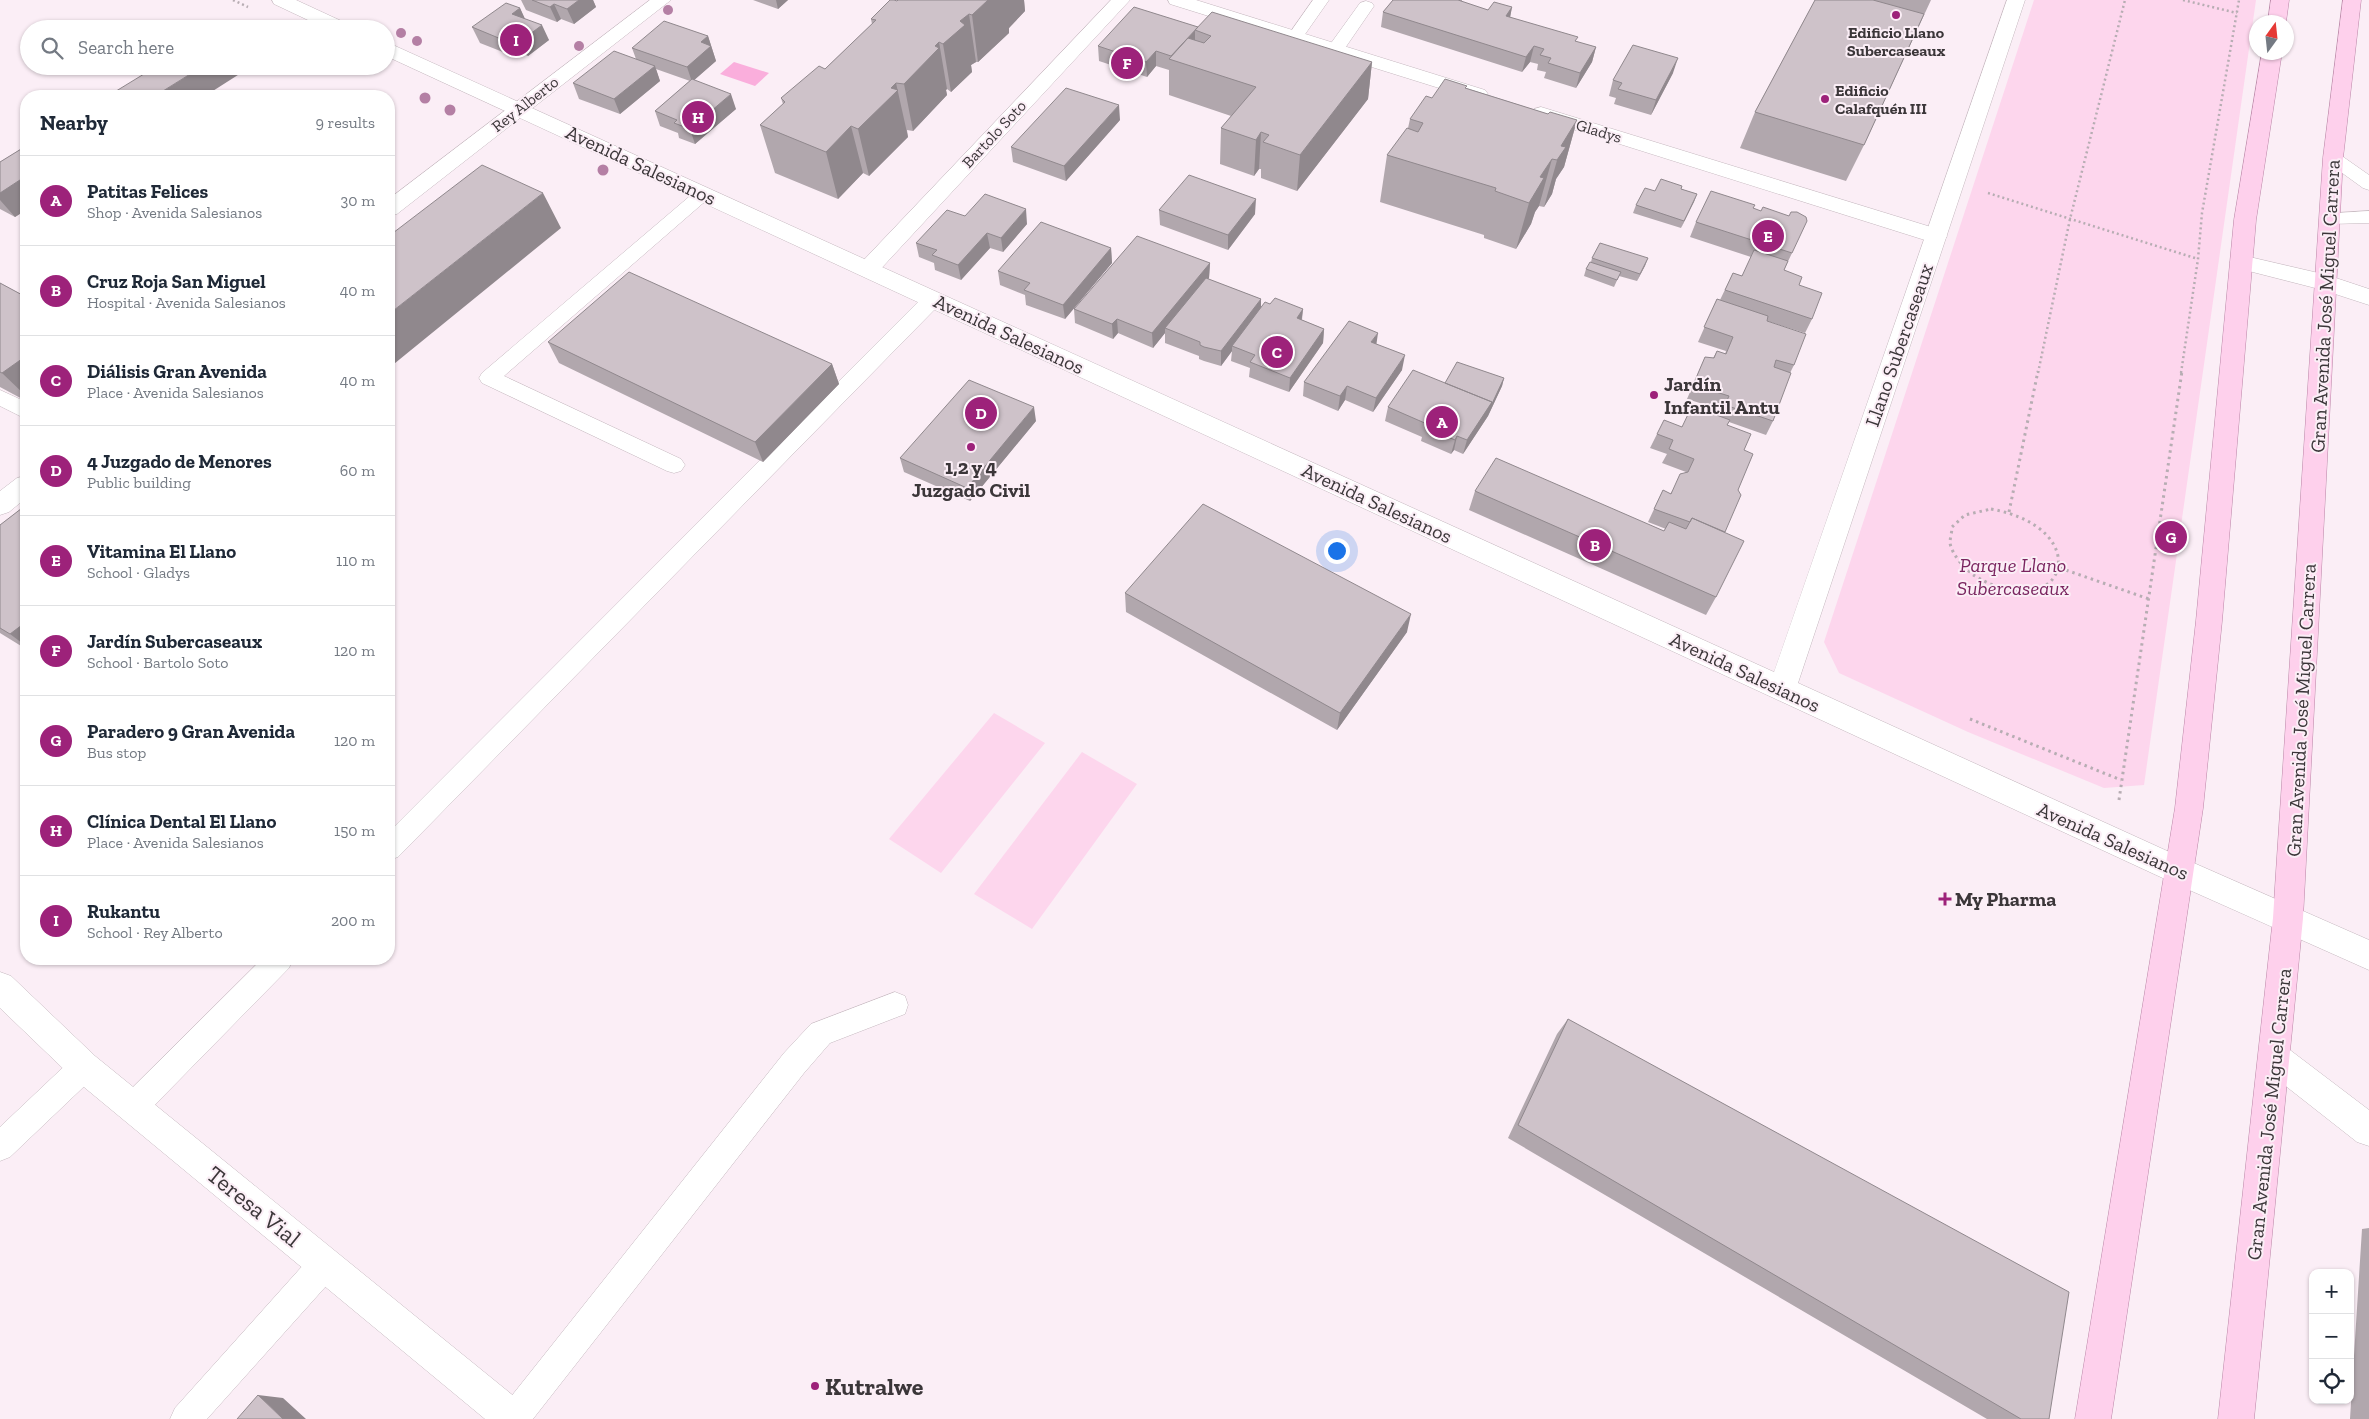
<!DOCTYPE html>
<meta charset="utf-8">
<style>
body{margin:0;font-family:"Zilla Slab",serif;background:#f2f2f3;color:#1f2937}
.controls{position:absolute;right:15px;bottom:15px;display:grid;overflow:hidden;border-radius:10px;box-shadow:0 1px 4px #0004}
.controls button{width:45px;height:45px;display:grid;place-items:center;padding:0;border:0;border-bottom:1px solid #e0e1e3;background:#fff;color:#1f2937;font:25px sans-serif}
.compass{position:absolute;left:2249px;top:15px;width:45px;height:45px;border-radius:50%;background:#fff;box-shadow:0 1px 4px #0004;rotate:15deg}
.you{position:absolute;left:1336px;top:550px;width:18px;height:18px;margin:-12px;border:4px solid #fff;border-radius:50%;background:#1a73e8;box-shadow:0 0 0 8px #1a73e833}
.badge{display:grid;place-items:center;width:32px;height:32px;border-radius:50%;background:#9d227a;color:#fff;font-size:16px;font-weight:700}
.pin{position:absolute;translate:-50% -50%;border:2px solid #fff;box-shadow:0 1px 5px #0006}
.list{margin:0;padding:0;list-style:none}
h2{display:flex;justify-content:space-between;align-items:center;height:65px;margin:0;padding:0 20px;font-size:21px}
h2 small{font-size:16px;font-weight:400;color:#747a83}
.list li{display:grid;grid-template-columns:32px 1fr auto;gap:15px;align-items:center;box-sizing:border-box;height:90px;padding:0 20px;border-top:1px solid #e0e1e3}
.list b{display:block;font-size:19px;white-space:nowrap}
.list p{margin:0;font-size:16px;white-space:nowrap;color:#747a83}
.list em{font-size:16px;font-style:normal;color:#747a83}
.icon{flex:none;width:28px;height:28px;fill:none;stroke:currentColor;stroke-width:2;stroke-linecap:round;stroke-linejoin:round}
.map{position:relative;flex:none;width:2369px;height:1419px;overflow:hidden}
.search{position:absolute;background:#fff;box-shadow:0 1px 4px #0004;left:20px;top:20px;width:375px;height:55px;display:flex;align-items:center;gap:12px;box-sizing:border-box;padding:0 18px;border-radius:28px;color:#747a83;font-size:19px}
.panel{position:absolute;background:#fff;box-shadow:0 1px 4px #0004;left:20px;top:90px;width:375px;height:875px;border-radius:20px}
.map>svg:first-child{display:block}
.green{fill:#fdd6ed}
.water{fill:#faaedc}
.lines{fill:none;stroke-linecap:round;stroke-linejoin:round}
.lane-casing{stroke:#c5b8bf;stroke-width:1}
.street-casing{stroke:#c5b8bf;stroke-width:1}
.secondary-casing{stroke:#c5b8bf;stroke-width:1}
.primary-casing{stroke:#ba85a6;stroke-width:1}
.path-far1{stroke:#b7adb3;stroke-width:2.5;stroke-dasharray:2 3;stroke-linecap:butt}
.path{stroke:#b7adb3;stroke-width:3;stroke-dasharray:2.5 4;stroke-linecap:butt}
.lane{fill:#fff;fill-rule:evenodd}
.street{fill:#fff;fill-rule:evenodd}
.secondary{fill:#fff;fill-rule:evenodd}
.primary{fill:#fed0ec;fill-rule:evenodd}
.tree{fill:#b47fa4}
.wall{fill:#b1a7ad}
.shaded-wall{fill:#90888d}
.building{fill:#cec2c9;stroke:#90888d}
.poi-dot{fill:#9d227a;stroke:#fbeef6;stroke-width:2}
.labels{text-anchor:middle;dominant-baseline:central;stroke-width:4;stroke-linejoin:round;paint-order:stroke}
.far-poi-label{font-size:16px;font-weight:bold;fill:#3b3639;stroke:#fbeef6}
.far-street-label{font-size:16px;fill:#3b3639;stroke:#fbeef6}
.street-label{font-size:20px;fill:#3b3639;stroke:#fbeef6}
.poi-label{font-size:20px;font-weight:bold;fill:#3b3639;stroke:#fbeef6;text-anchor:start}
.park-label{font-size:20px;font-style:italic;fill:#7a2560;stroke:#fbeef6}
.near-street-label{font-size:24px;fill:#3b3639;stroke:#fbeef6}
.near-poi-label{font-size:24px;font-weight:bold;fill:#3b3639;stroke:#fbeef6;text-anchor:start}
</style>
<div class="map">
<svg width="2369" height="1419" viewBox="0 0 2369 1419">
<rect width="100%" height="100%" fill="#fbeef6"/>
<!-- green -->
<path class="green" d="M2034 0H2256L2144 785 2104 788 1968 732 1839 673 1824 642Z
M994 713 1045 743 941 873 889 839Z
M1082 752 1137 784 1032 929 974 894Z"/>
<!-- water -->
<path class="water" d="M734 62 769 73 755 86 720 74Z"/>
<g class="lines">
<!-- lane casing -->
<g class="lane-casing">
<path id="lane" d="M1313 0H1329L1301 40H1289L1287 37Z
M1366 1 1372 3 1374 6 1341 54H1329L1327 50 1329 46 1360 3Z
M2333 152 2339 154 2369 175V190L2363 188 2327 162 2324 158 2327 154Z
M703 188 709 190 712 194 709 198 504 376 681 459 685 465 681 471 674 473 667 471 482 383 479 378 482 373 697 190Z
M2369 211V223L2329 224 2322 222 2320 218 2322 214Z
M933 292 940 294 943 299 940 304 398 857 389 860V832L926 294Z
M0 390 26 402V419L0 406Z
M262 959H293L289 968 143 1117 133 1121 123 1117 119 1107 123 1097Z
M895 992 905 996 908 1005 905 1014 830 1043 804 1073 533 1419H497L502 1408 784 1053 811 1024Z
M84 1053 94 1057 98 1067 94 1077 10 1157 0 1161V1127L74 1057Z
M325 1249 336 1253 340 1264 336 1275 207 1419H170L175 1408 314 1253Z"/>
</g>
<!-- street casing -->
<g class="street-casing">
<path id="street" d="M650 0H671L397 214 389 216V199Z
M1111 0H1130L876 274 868 277 860 274 857 269 860 264Z
M1168 0H1196L1485 90 1488 94 1485 98 1478 100 1471 98 1170 4Z
M1541 107 1944 231 1947 236 1944 241 1936 243 1928 241 1534 117 1531 113 1534 109Z
M26 476V498L9 512 0 515V491L17 478Z
M0 972 11 976 95 1056 526 1406 531 1419H485L73 1078 0 1008Z"/>
</g>
<!-- secondary casing -->
<g class="secondary-casing">
<path id="secondary" d="M272 0H296L350 25 352 29H327L274 4Z
M2007 0H2025L1798 683 2187 860 2369 940V970L2167 880 386 56V43L393 45 1774 672Z
M2241 255 2327 275 2369 289V305L2323 290 2233 267 2230 262 2233 257Z
M2275 1042 2286 1047 2369 1110V1146L2357 1142 2264 1069 2259 1058 2264 1047Z"/>
</g>
<!-- primary casing -->
<g class="primary-casing">
<path id="primary" d="M2271 0H2289L2286 22H2268Z
M2343 0H2361L2343 158 2303 918 2254 1419H2218L2273 918 2323 158Z
M2262 52H2282L2256 220 2222 621 2203 808 2111 1419H2075L2175 808 2196 621 2234 220Z"/>
</g>
<!-- path-far1 -->
<path class="path-far1" d="M233 0 248 7
M2183 0 2237 13
M1988 193 2198 259
M2038 373 2070 219 2125 0
M2181 373 2198 259 2202 213 2239 0"/>
<!-- path -->
<path class="path" d="M1991 509C2100 529 2064 630 1975 576 1965 569 1952 555 1950 543 1950 538 1952 532 1952 527L1965 515Z
M2009 512 2038 371
M2060 568 2149 599
M1970 719 2121 780
M2119 800 2182 371"/>
<!-- lane -->
<use href="#lane" class="lane"/>
<!-- street -->
<use href="#street" class="street"/>
<!-- secondary -->
<use href="#secondary" class="secondary"/>
<!-- primary -->
<use href="#primary" class="primary"/>
</g>
<!-- trees -->
<g class="tree">
<circle cx="668" cy="10" r="5"/>
<circle cx="401" cy="33" r="5"/>
<circle cx="417" cy="41" r="5"/>
<circle cx="579" cy="46" r="5"/>
<circle cx="425" cy="98" r="5.5"/>
<circle cx="450" cy="110" r="5.5"/>
<circle cx="603" cy="170" r="5.5"/>
</g>
<!-- wall -->
<path class="wall" d="M521 0H593L596 7 574 24 561 19 557 22 526 10Z
M753 0H788L778 9Z
M898 0H1024L1025 11 1009 28V33L978 62H976L971 65 972 72 951 92 947 89 946 90 947 95 913 131 907 130 908 137 869 176 863 173 838 199 775 173 760 125 783 104 781 98 825 69 872 24 871 19Z
M1393 0H1462V2L1488 10 1512 7 1510 17 1577 42 1596 47 1592 62 1576 88 1544 78 1546 72 1537 70 1538 64 1530 62 1522 72 1381 27 1383 12Z
M1815 0H1931L1864 145 1846 181 1740 148 1755 112Z
M520 8 524 18 549 40 528 56 514 50 508 54 480 43 472 27Z
M1198 27 1372 62 1368 99 1297 191 1261 178V169H1259L1254 176 1220 164 1221 128 1231 116 1169 95V70L1156 66 1147 77 1099 61 1098 46Z
M708 36 716 61 694 80 736 109 695 144 679 138 678 133 660 126 655 111 690 81 656 69 660 81 620 114 579 99 573 83 636 59 632 48Z
M1673 73 1651 115 1614 104 1616 98 1609 96 1613 80Z
M1466 88 1548 114 1577 120 1564 167 1556 179 1552 194 1544 207 1539 206 1535 212 1531 224 1516 249 1484 238V235L1380 202 1387 155 1408 128 1410 119 1432 98Z
M1120 120 1066 181 1013 162 1011 147Z
M26 146V210L15 217 0 209V162Z
M1681 189 1697 194 1681 228 1633 213 1636 205 1655 191Z
M1754 209 1792 253 1784 270 1799 285 1812 319 1805 333 1767 321 1794 365 1790 373 1773 421 1766 435 1729 422 1727 425 1744 450 1738 490 1725 532 1716 597 1706 615 1469 510 1475 491 1664 531 1666 529 1648 522 1663 490 1670 494 1686 472 1662 463 1667 454 1650 448 1657 434 1719 416 1722 410 1687 399 1705 357 1713 358 1717 351 1725 354 1726 351 1698 342 1717 299 1720 300 1733 273 1742 276 1751 257 1690 237 1696 222Z
M1159 210 1255 214 1228 250 1160 225Z
M965 216 1027 224 1003 252 990 248 961 280 935 270 934 263 919 257 916 243Z
M1111 248 1112 263 1065 319 1026 305 1025 295 1000 285 998 271Z
M1592 258H1648L1637 281 1619 276 1614 287 1584 276 1586 269 1591 262Z
M1210 263 1209 278 1208 279 1261 299V307L1270 304 1303 309 1302 320 1324 329 1323 343 1289 392 1249 377 1250 368 1231 361 1232 351 1221 366 1204 361 1199 359V356L1165 343V333L1153 348 1118 333 1113 339 1075 323 1074 309Z
M0 283 26 297V401L0 387Z
M548 342 832 364 839 384 763 462 559 363Z
M1376 344 1402 370 1373 412 1345 400 1338 411 1303 396 1304 382Z
M1504 378 1502 386 1488 416 1463 454 1454 450 1451 454 1421 441 1422 437 1385 421 1388 407Z
M1036 421 970 501 904 472 900 458Z
M26 505V649L0 633V525Z
M1125 593 1407 632 1337 730 1126 612Z
M1568 1019 2021 1419H1987L1508 1138 1557 1034Z
M2369 1228V1419H2350L2362 1229Z"/>
<!-- shaded-wall -->
<path class="shaded-wall" d="M579 0H593L596 7 574 24 567 9Z
M776 0H788L778 9Z
M988 0H1024L1025 11 1009 28V33L978 62 972 15Z
M554 4 561 19 557 22 550 7Z
M1512 7 1509 23 1506 16Z
M520 8 527 23 512 14Z
M969 14 976 62 971 65 972 72 951 92 943 44 960 21Z
M542 25 549 40 528 56 521 41Z
M1195 30V45L1172 56Z
M507 35 514 50 508 54 501 39Z
M708 36 716 61 692 82 687 67 701 42Z
M939 42 947 89 946 90 947 95 913 131 904 84 935 46Z
M1534 46 1530 62 1522 72 1526 57Z
M1596 47 1592 62 1576 88 1580 73Z
M1156 51V66L1147 77 1146 62Z
M1678 58 1673 73 1651 115 1656 100Z
M1372 62 1368 99 1297 191 1300 155Z
M203 66H252L205 96H155Z
M655 66 660 81 620 114 614 99Z
M896 83 908 137 869 176 858 129 891 88Z
M731 94 736 109 695 144 690 129Z
M1119 105 1120 120 1066 181 1064 166Z
M1577 120 1564 167 1556 179 1552 194 1544 207 1561 146Z
M851 126 863 173 838 199 826 152Z
M1261 132 1259 169 1254 176 1256 140Z
M1552 159 1539 206 1535 212 1531 224 1516 249 1529 203 1540 177Z
M26 176V210L15 217 0 200V193Z
M543 193 561 228 389 368V314Z
M1697 194 1694 202 1681 228 1684 221Z
M1256 199 1255 214 1228 250V235Z
M1026 209 1027 224 1003 252 1001 238Z
M987 233 990 248 961 280 958 265Z
M1111 248 1112 263 1065 319 1063 305Z
M1648 258 1645 266 1637 281 1640 274Z
M1210 263 1209 278 1167 329 1165 328V333L1153 348 1152 333Z
M1261 299V314L1232 346V351L1221 366V351Z
M1303 309 1301 324 1297 318Z
M1117 319 1118 333 1113 339 1112 324Z
M1324 329 1323 343 1289 392 1290 378Z
M1378 333 1376 347 1371 342Z
M1405 355 1402 370 1373 412 1376 398Z
M26 356V396L2 373Z
M832 364 839 384 763 462 755 442Z
M1504 378 1502 386 1488 416 1463 454 1467 440Z
M1347 386 1345 400 1338 411 1340 396Z
M1034 407 1036 421 970 501 967 488Z
M1457 436 1454 450 1451 454 1455 440Z
M1411 614 1407 632 1337 730 1340 713Z
M26 622V646L10 634Z
M258 1395 283 1398 306 1419H283Z"/>
<!-- building -->
<path class="building" d="M532 0H579L567 9 554 4 550 7Z
M890 0H894L897 1 898 0H988L972 15 969 14 960 21 965 25 943 44 939 42 935 46 939 48 904 84 896 83 891 88 898 90 858 129 851 126 826 152 760 125 785 102 781 98 819 66 825 69 876 20 871 19Z
M1393 0H1458L1488 10 1494 2 1512 7 1506 16 1578 37 1575 41 1596 47 1580 73 1548 63 1551 58 1540 55 1544 49 1534 46 1526 57 1383 12Z
M1815 0H1873L1924 14 1864 145 1755 112Z
M506 3 520 8 512 14 542 25 521 41 507 35 501 39 472 27Z
M1134 7 1198 27 1171 56 1156 51 1146 62 1098 46Z
M1212 12 1372 62 1300 155 1263 142 1269 135 1261 132 1256 140 1221 128 1256 87 1169 59 1188 38 1204 43 1211 36 1195 30Z
M664 21 708 36 701 42 711 46 687 67 632 48Z
M1633 45 1678 58 1656 100 1618 89 1622 83 1613 80Z
M614 51 655 66 614 99 573 83Z
M157 66H203L155 96H108Z
M692 79 731 94 690 129 674 123 677 120 655 111Z
M1445 79 1467 86 1465 88 1548 114 1550 112 1577 120 1561 146 1566 147 1557 160 1552 159 1540 177 1544 178 1529 203 1495 191 1496 188 1387 155 1407 128 1418 132 1423 123 1410 119 1426 96 1432 98Z
M1066 88 1119 105 1064 166 1011 147Z
M26 146V176L0 193V162Z
M482 165 543 193 389 314V236Z
M1189 175 1256 199 1228 235 1159 210Z
M1661 179 1682 186 1681 189 1697 194 1684 221 1636 205 1645 188 1655 191Z
M1711 191 1755 205 1753 208 1761 211 1763 207 1789 216 1791 212H1797L1806 217 1807 221 1792 253 1696 222Z
M985 194 1026 209 1001 238 987 233 958 265 932 255 937 250 916 243 947 210 965 216Z
M1041 222 1111 248 1063 305 1024 290 1030 283 998 271Z
M1137 236 1210 263 1152 333 1117 319 1112 324 1074 309Z
M1600 243 1648 258 1640 274 1592 258Z
M1754 250 1788 261 1784 270 1802 277 1799 285 1822 293 1812 319 1725 290 1733 273 1742 276Z
M1590 262 1621 272 1617 280 1586 269Z
M629 272 832 364 755 442 548 342Z
M1206 278 1261 299 1221 351 1204 347 1200 345V342L1165 328Z
M0 283 26 297V356L2 373 0 372Z
M1275 298 1303 309 1297 318 1324 329 1290 378 1250 362 1255 355 1232 346 1265 302 1270 304Z
M1717 299 1768 316 1767 321 1806 334 1794 365 1776 360 1774 367 1791 373 1773 421 1725 405 1729 396 1693 385 1705 357 1714 358 1717 351 1726 354 1733 337 1704 327Z
M1349 321 1378 333 1371 342 1405 355 1376 398 1347 386 1340 396 1304 382Z
M1457 362 1504 378 1490 408 1492 402 1445 383Z
M1413 370 1492 402 1467 440 1457 436 1455 440 1425 427 1427 424 1388 407Z
M969 380 1034 407 967 488 900 458Z
M1692 406 1730 420 1727 425 1751 434 1744 450 1753 454 1738 490 1741 495 1725 532 1692 518 1690 522 1654 509 1663 490 1671 494 1680 474 1688 472 1694 459 1669 449 1673 440 1657 434 1664 420 1682 427Z
M1496 458 1664 531 1669 522 1686 529 1692 518 1744 541 1716 597 1475 491Z
M1203 504 1411 614 1340 713 1125 593Z
M26 505V622L10 634 0 628V525Z
M1568 1019 2069 1292 2049 1419H2021L1518 1125Z
M258 1395 283 1419H237Z"/>
<!-- markers -->
<g class="poi-dot">
<circle cx="1896" cy="15" r="5"/>
<circle cx="1825" cy="99" r="5"/>
<circle cx="1654" cy="395" r="5"/>
<circle cx="971" cy="447" r="5"/>
<path d="M1942.5 891.5h5v5h5v5h-5v5h-5v-5h-5v-5h5z"/>
<circle cx="815" cy="1386" r="5"/>
</g>
<g class="labels">
<!-- far-poi labels -->
<g class="far-poi-label">
<text x="1896" y="32">Edificio Llano<tspan x="1896" dy="18">Subercaseaux</tspan></text>
<text x="1835" y="90" text-anchor="start">Edificio<tspan x="1835" dy="18">Calafquén III</tspan></text>
</g>
<!-- far-street labels -->
<g class="far-street-label">
<text transform="translate(525 104) rotate(-38)">Rey Alberto</text>
<text transform="translate(1599 131) rotate(17)">Gladys</text>
<text transform="translate(994 134) rotate(-47)">Bartolo Soto</text>
</g>
<!-- street labels -->
<g class="street-label">
<text transform="translate(641 165) rotate(25)">Avenida Salesianos</text>
<text transform="translate(2325 306) rotate(-87)">Gran Avenida José Miguel Carrera</text>
<text transform="translate(1009 334) rotate(25)">Avenida Salesianos</text>
<text transform="translate(1899 345) rotate(-71)">Llano Subercaseaux</text>
<text transform="translate(1377 503) rotate(25)">Avenida Salesianos</text>
<text transform="translate(1745 672) rotate(25)">Avenida Salesianos</text>
<text transform="translate(2301 710) rotate(-87)">Gran Avenida José Miguel Carrera</text>
<text transform="translate(2113 841) rotate(24)">Avenida Salesianos</text>
<text transform="translate(2269 1114) rotate(-84)">Gran Avenida José Miguel Carrera</text>
</g>
<!-- poi labels -->
<g class="poi-label">
<text x="1664" y="384">Jardín<tspan x="1664" dy="23">Infantil Antu</tspan></text>
<text x="971" y="467" text-anchor="middle">1,2 y 4<tspan x="971" dy="23">Juzgado Civil</tspan></text>
<text x="1955" y="899">My Pharma</text>
</g>
<!-- park labels -->
<g class="park-label">
<text x="2013" y="565">Parque Llano<tspan x="2013" dy="23">Subercaseaux</tspan></text>
</g>
<!-- near-street labels -->
<g class="near-street-label">
<text transform="translate(254 1206) rotate(39)">Teresa Vial</text>
</g>
<!-- near-poi labels -->
<g class="near-poi-label">
<text x="825" y="1386">Kutralwe</text>
</g>
</g>
</svg>
<div class="controls">
<button>+</button>
<button>−</button>
<button><svg class="icon" aria-label="locate" viewBox="0 0 24 24"><circle cx="12" cy="12" r="6"/><path d="M12 2v4M12 18v4M2 12h4M18 12h4"/></svg></button>
</div>
<svg class="compass" viewBox="-18 -18 36 36"><path d="M0-13l5 13h-10z" fill="#e53935"/><path d="M0 13l5-13h-10z" fill="#747a83"/></svg>
<div class="you"></div>
<div class="pin badge" style="left:1442px;top:422px">A</div>
<div class="pin badge" style="left:1595px;top:545px">B</div>
<div class="pin badge" style="left:1277px;top:352px">C</div>
<div class="pin badge" style="left:981px;top:413px">D</div>
<div class="pin badge" style="left:1768px;top:236px">E</div>
<div class="pin badge" style="left:1127px;top:63px">F</div>
<div class="pin badge" style="left:2171px;top:537px">G</div>
<div class="pin badge" style="left:698px;top:117px">H</div>
<div class="pin badge" style="left:516px;top:40px">I</div>
<div class="search"><svg class="icon" aria-label="search" viewBox="0 0 24 24"><circle cx="10" cy="10" r="6"/><path d="M15 15l6 6"/></svg>Search here</div>
<section class="panel">
<h2>Nearby<small>9 results</small></h2>
<ul class="list">
<li><span class="badge">A</span><div><b>Patitas Felices</b><p>Shop · Avenida Salesianos</p></div><em>30 m</em></li>
<li><span class="badge">B</span><div><b>Cruz Roja San Miguel</b><p>Hospital · Avenida Salesianos</p></div><em>40 m</em></li>
<li><span class="badge">C</span><div><b>Diálisis Gran Avenida</b><p>Place · Avenida Salesianos</p></div><em>40 m</em></li>
<li><span class="badge">D</span><div><b>4 Juzgado de Menores</b><p>Public building</p></div><em>60 m</em></li>
<li><span class="badge">E</span><div><b>Vitamina El Llano</b><p>School · Gladys</p></div><em>110 m</em></li>
<li><span class="badge">F</span><div><b>Jardín Subercaseaux</b><p>School · Bartolo Soto</p></div><em>120 m</em></li>
<li><span class="badge">G</span><div><b>Paradero 9 Gran Avenida</b><p>Bus stop</p></div><em>120 m</em></li>
<li><span class="badge">H</span><div><b>Clínica Dental El Llano</b><p>Place · Avenida Salesianos</p></div><em>150 m</em></li>
<li><span class="badge">I</span><div><b>Rukantu</b><p>School · Rey Alberto</p></div><em>200 m</em></li>
</ul>
</section>
</div>
